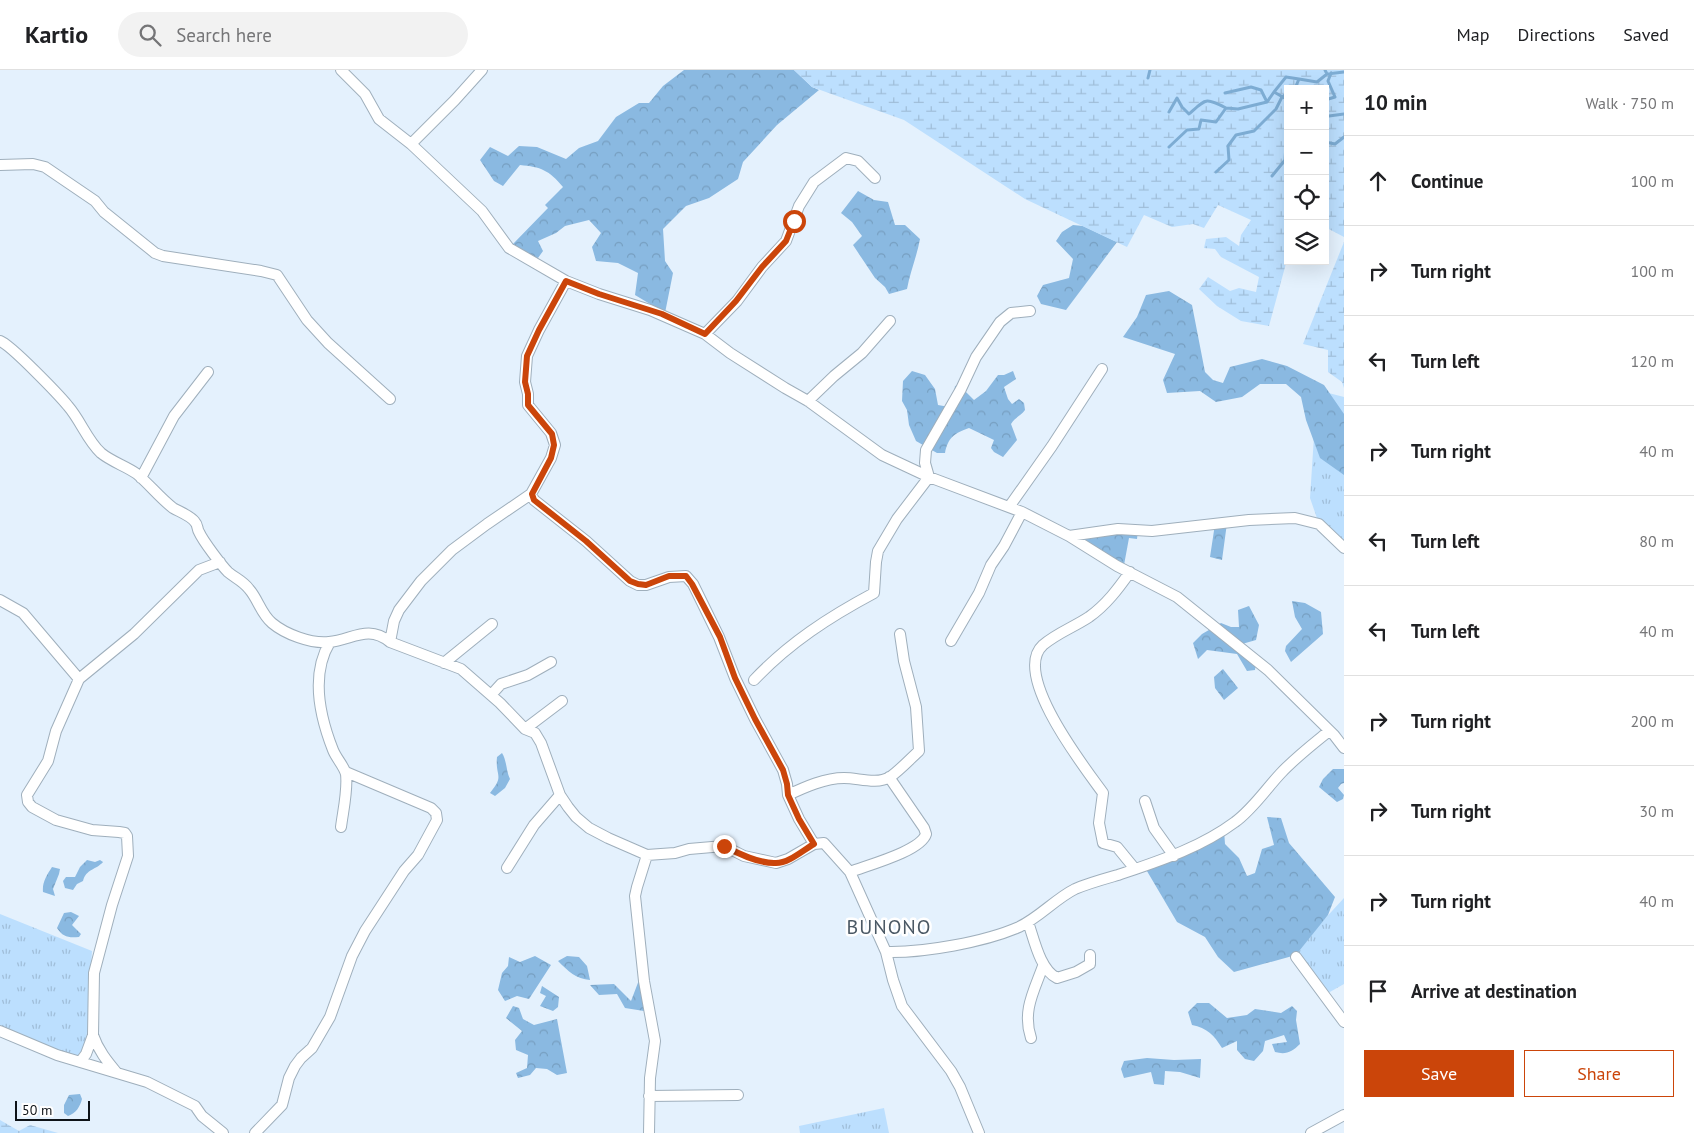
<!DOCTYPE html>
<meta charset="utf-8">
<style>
body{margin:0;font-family:"PT Sans",sans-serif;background:#f2f2f2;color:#202124}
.controls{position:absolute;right:15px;top:15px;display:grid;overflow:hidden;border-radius:0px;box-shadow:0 5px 20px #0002}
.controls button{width:45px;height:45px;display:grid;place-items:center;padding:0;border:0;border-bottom:1px solid #e0e0e0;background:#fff;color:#202124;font:25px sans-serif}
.scale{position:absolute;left:15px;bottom:12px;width:75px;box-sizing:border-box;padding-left:5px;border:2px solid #0e1318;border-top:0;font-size:14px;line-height:18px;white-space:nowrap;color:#0e1318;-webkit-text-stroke:4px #fff;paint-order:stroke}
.stop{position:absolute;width:15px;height:15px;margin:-11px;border:4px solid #cb450a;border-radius:50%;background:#fff}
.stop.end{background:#cb450a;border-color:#fff;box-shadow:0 1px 5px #0008}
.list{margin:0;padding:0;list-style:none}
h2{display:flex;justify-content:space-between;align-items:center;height:65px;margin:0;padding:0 20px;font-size:21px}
h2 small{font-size:16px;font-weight:400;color:#757577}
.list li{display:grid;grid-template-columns:32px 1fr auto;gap:15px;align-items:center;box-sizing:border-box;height:90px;padding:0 20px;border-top:1px solid #e0e0e0}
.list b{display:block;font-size:19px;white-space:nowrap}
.list em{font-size:16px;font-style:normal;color:#757577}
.actions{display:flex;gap:10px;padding:15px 20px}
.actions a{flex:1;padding:11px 0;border:1px solid #cb450a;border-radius:0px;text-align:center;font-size:18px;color:#cb450a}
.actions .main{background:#cb450a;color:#fff}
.icon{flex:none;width:28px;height:28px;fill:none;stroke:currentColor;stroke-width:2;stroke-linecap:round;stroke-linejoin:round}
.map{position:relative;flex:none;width:1344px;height:1063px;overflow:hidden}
header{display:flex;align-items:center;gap:30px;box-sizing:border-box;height:70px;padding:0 25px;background:#fff;border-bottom:1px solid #e0e0e0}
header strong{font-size:24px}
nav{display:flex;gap:28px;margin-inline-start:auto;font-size:18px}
.search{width:350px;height:45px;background:#f2f2f2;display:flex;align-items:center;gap:12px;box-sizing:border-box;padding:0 18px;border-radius:28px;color:#757577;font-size:19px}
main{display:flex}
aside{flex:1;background:#fff}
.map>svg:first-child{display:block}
.grass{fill:url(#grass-tufts)}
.forest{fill:url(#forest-crowns)}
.wetland{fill:url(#wetland-marsh)}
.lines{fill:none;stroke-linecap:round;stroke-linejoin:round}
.stream{stroke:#7dacd3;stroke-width:3}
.street-casing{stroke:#9fafbc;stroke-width:12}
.street{stroke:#fff;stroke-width:10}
.route{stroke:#cb450a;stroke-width:6}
.labels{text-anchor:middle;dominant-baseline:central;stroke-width:5;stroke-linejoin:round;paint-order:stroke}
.quarter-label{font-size:20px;letter-spacing:1px;fill:#4b5965;stroke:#fff}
</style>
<header>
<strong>Kartio</strong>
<div class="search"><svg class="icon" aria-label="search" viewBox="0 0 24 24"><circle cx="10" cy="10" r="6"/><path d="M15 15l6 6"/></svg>Search here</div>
<nav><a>Map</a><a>Directions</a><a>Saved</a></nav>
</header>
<main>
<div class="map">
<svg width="1344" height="1063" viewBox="0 0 1344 1063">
<defs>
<pattern id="grass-tufts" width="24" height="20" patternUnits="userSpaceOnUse" patternTransform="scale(1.25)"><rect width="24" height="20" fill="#bcdffe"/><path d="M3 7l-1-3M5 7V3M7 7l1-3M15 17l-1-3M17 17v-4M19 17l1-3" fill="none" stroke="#a0bed9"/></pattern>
<pattern id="forest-crowns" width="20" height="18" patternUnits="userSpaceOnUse" patternTransform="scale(1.25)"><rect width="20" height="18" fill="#8ab9e1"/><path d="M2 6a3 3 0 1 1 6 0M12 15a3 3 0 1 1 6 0" fill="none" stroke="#769ec0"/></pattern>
<pattern id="wetland-marsh" width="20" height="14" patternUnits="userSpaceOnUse" patternTransform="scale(1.25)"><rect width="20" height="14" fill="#bcdffe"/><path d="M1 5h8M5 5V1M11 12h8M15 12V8" fill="none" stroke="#a0bed9"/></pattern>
</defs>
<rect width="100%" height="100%" fill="#e4f1fd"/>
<!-- grass -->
<path class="grass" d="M1317 320 1344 327V478L1319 454 1310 428Z
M1344 828V914L1321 927 1296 885 1320 854Z
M0 844 92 881 86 977 79 988 66 984 0 955Z
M884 1038 889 1063H800L799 1056Z"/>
<!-- forest -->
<path class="forest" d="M684 0H794L812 17 819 20 777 55 743 92 738 109 709 128 686 136 663 159 665 191 673 203 665 243 635 225 638 203 618 193 596 191 592 177 601 163 589 150 565 156 556 163 538 171 543 181 538 188 529 186 513 174 548 138 545 135 563 117C549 100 541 97 520 95L503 116 494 111 480 90 490 77 508 86 519 76 537 77 566 89 579 78 598 71 616 47 639 33H649L663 16Z
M858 121 874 130 888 132 895 155H905L920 169C917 186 910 202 907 219L889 224 885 217 875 208 853 175 862 166 852 152 841 143Z
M1073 155 1083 156 1117 172 1066 240 1041 234 1037 226 1043 215 1069 208 1073 189 1056 171 1062 162Z
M1169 221 1192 235 1205 302 1213 310 1223 313 1230 297 1262 289 1287 296 1324 315 1344 344V405L1320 388 1306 350 1301 327 1286 314H1260L1242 327 1216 332 1200 321 1167 323 1163 310 1175 284 1123 267 1137 247 1146 225Z
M912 301 925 305 935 319 938 335 949 337 953 329 955 316 959 315 974 330 986 321 998 305H1004L1013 301 1016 309 1004 317 1008 329 1012 334 1019 329 1024 333 1025 340C1021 346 1015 347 1011 354L1017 370 1003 387 994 382 991 378 994 370 969 358C954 363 948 368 945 383H937L916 371 909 355 907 340 902 331 903 311Z
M1227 453 1222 490 1210 487 1215 454Z
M1118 459 1138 460 1137 469 1129 468 1124 495 1081 470Z
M1292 531 1305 533 1321 542 1323 564 1291 592 1285 581 1286 576 1302 559 1295 547Z
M1249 536 1259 555 1256 570 1242 574 1257 585 1255 600 1247 601 1237 584 1207 580 1198 589 1193 573 1202 564 1221 553 1231 557H1239L1238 540Z
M1223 599 1238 618 1224 630 1215 618 1214 607Z
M502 683C507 691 506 701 510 709L505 718 495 726 490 723C505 705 495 707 497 687Z
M1333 699H1344V713L1341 714 1338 718 1344 725 1343 729 1337 732 1319 717 1323 709Z
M1267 747 1281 748 1289 773 1335 827 1328 845 1296 885 1234 902 1218 887 1205 867 1177 852 1144 796 1224 760 1225 774 1239 788 1247 806 1255 803 1262 779 1274 775Z
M87 790 95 792 100 790 103 792C96 800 86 799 83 811L77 814 73 820 65 818 63 811 66 807H75L80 797Z
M52 797 60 799 59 804 53 819 55 826 43 822C42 812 47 805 52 797Z
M71 842 79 846 72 855 81 864 79 867C68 868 63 867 57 858L64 843Z
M535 886 551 895 529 929 517 926 505 931 498 920 502 903 508 896 509 887 520 892Z
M567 886 579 887 587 896 590 910C576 909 568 901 558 891Z
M639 910 650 938 644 941 625 938 617 924 599 925 590 915 614 914 631 931Z
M542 916 559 927 558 937 553 941 540 936 546 926 540 923Z
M1197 933H1209L1227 948 1247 945 1255 939 1281 943 1292 936 1297 941 1296 950 1300 974C1292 982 1286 985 1275 982L1272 974 1287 972 1284 965 1265 971 1263 981 1254 991 1245 989 1237 980V971L1222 978C1214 965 1207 958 1192 955L1188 942Z
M513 936 519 938 523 949 534 955 557 949 567 1003 557 1005 547 999 536 998 530 1005 518 1008 516 1003 527 998 528 985 516 980 515 970 522 961 506 948Z
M1147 988 1174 990 1201 989 1200 1008 1180 1002 1165 1001 1164 1015 1154 1014 1151 1002 1124 1008 1121 999 1124 991Z
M80 1024 82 1029C80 1037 76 1043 68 1046L64 1043V1035L69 1025Z"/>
<!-- wetland -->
<path class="wetland" d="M794 0H1344V167L1325 157V19H1288V186L1269 256 1241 251 1217 236 1199 219 1208 207 1230 221 1239 218 1256 222 1259 207 1221 187 1215 179 1204 178 1206 169 1226 167 1239 176 1241 165 1251 150 1218 135 1204 158 1193 154 1172 157 1144 145 1127 177 1025 129 904 50 812 17Z
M1344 172V318L1342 312 1328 302V280L1303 274Z
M0 1050 19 1061 30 1055 58 1063H0Z"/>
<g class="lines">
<!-- stream -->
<path class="stream" d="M1325 0 1327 4 1344 2
M1148 8 1150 0
M1292 19 1296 16 1299 9 1317 12 1327 4
M1274 22 1286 7 1299 9
M1225 23 1251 17 1261 20 1267 32
M1325 30 1335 27 1328 11 1331 3
M1169 42 1177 28 1182 37 1189 44C1206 29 1205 27 1226 38
M1325 44 1329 46 1344 44
M1325 72 1335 74 1344 67
M1169 77 1187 60 1199 59 1201 50 1216 52 1226 38 1238 39 1267 32 1274 22 1288 30
M1216 102 1229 90 1228 76 1236 65 1254 61 1276 39 1282 27 1288 23
M1272 106 1285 90 1286 75 1288 74"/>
<!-- street casing -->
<g class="street-casing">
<path id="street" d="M341 0 365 24 379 49 411 74 482 141 509 178 566 211 599 224 650 240 705 264 730 283 785 318 808 331 882 385 929 407 1022 442 1069 466 1117 496 1177 527 1268 600 1334 665 1344 678
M411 74 455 30 482 0
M0 95 33 94 45 97 95 131 104 142 155 183 163 186 261 201 277 205 307 250 328 273 390 329
M705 264 737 231 762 197 786 171 799 136 814 112 846 88 858 91 875 108
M0 271C11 275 59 325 68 336 81 351 87 370 101 383 112 392 126 396 137 404 150 415 160 428 173 438 180 442 191 446 195 452 198 455 197 459 199 462 203 471 222 496 228 502 235 508 243 511 249 519 258 529 261 544 272 553 285 564 311 574 329 572 352 570 368 554 390 572L461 599 500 633 525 659 535 663 541 673 560 725 568 737 576 747 589 758 608 768 647 785 675 783 689 779 724 776 744 786 776 793 788 789 814 774 824 773 850 802 886 882 893 910 902 936 951 1001 960 1017 979 1063
M808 331 834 306 862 283 890 251
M141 408 174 346 208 302
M531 424 534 430 586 471 630 511 638 515H646L669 507 686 506 693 514 719 567 735 608 755 649 783 700 787 714 788 725 799 749 814 774
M1009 437 1052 376 1102 299
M1069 466 1118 459 1152 461 1249 450 1295 448 1319 454 1344 478
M1130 502C1118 519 1106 535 1089 547 1074 557 1057 563 1043 575 1011 604 1085 698 1103 723L1099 753 1103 773 1117 777 1135 799
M0 530 23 543 79 609
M951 571 979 523 991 495 1004 476 1022 442
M330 572C310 605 320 647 333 680 336 688 344 696 346 704 348 720 343 741 341 757
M390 572 394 551 399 540 421 511 452 480 487 454 531 424 551 388 555 375 551 363 528 335V324L525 312 527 286 539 260 566 211
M444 593 492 554
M754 610C789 573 829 547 874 523L876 492 878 481 897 449 929 407 925 393 926 380 961 319 976 287 1000 252 1011 243 1030 241
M491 625 501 614 528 605 551 592
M525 659 562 631
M788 725C805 717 825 708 844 708 859 708 876 715 890 707 900 700 910 689 919 681L916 637 904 591 900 564
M1145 731 1154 758 1174 786
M647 785 637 817 635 826 644 911 655 971 650 1008 649 1063
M507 798 534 755 560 725
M850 802C868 795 921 781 926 764L924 758 889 707
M1028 852C1034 869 1040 900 1057 908L1076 902 1090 894V885
M886 882C923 883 985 872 1019 857 1040 847 1055 829 1075 819 1089 813 1104 809 1118 805 1159 791 1200 778 1235 752 1252 740 1266 719 1281 703 1296 687 1313 674 1329 661
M1296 887 1344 952
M0 961 57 985 147 1012 195 1036 202 1046 223 1063
M1031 968C1022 941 1034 921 1043 896
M80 992 86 984 93 965
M117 1003C107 991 98 980 93 965L94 903 112 835 128 786 127 766 125 763 119 762 92 760 56 750 32 737 28 732 27 725 48 691 56 661 79 609 134 564 199 500 220 492
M649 1026 738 1025
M255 1063 282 1035 289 1008 295 996 301 988 312 978 330 947 352 886 365 861 404 801 418 785 437 750 436 743 431 738 346 702
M1311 1063 1344 1045"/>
</g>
<!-- street -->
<use href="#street" class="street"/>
</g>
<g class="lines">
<!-- route -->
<path class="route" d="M724 776C737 783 761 794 776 793 789 793 803 780 814 774L799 749 788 725 787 714 783 700 755 649 735 608 720 567 692 514 686 506H669L646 515 638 514 630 511 586 471 534 430 532 424 551 388 554 375 552 364 528 335V324L525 312 527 286 539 260 566 211 599 224 662 244 705 264 736 231 762 197 786 171 794 151"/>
</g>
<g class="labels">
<!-- quarter labels -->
<g class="quarter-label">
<text x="889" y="857">BUNONO</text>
</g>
</g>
</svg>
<div class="controls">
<button>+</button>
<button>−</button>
<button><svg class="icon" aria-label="locate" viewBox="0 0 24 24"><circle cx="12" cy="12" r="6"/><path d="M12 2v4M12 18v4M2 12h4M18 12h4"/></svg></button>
<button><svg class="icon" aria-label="layers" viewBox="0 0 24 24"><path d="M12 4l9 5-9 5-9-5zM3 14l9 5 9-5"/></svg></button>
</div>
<div class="scale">50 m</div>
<div class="stop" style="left:794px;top:151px"></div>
<div class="stop end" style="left:724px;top:776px"></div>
</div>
<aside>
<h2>10 min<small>Walk · 750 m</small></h2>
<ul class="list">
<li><svg class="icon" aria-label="ahead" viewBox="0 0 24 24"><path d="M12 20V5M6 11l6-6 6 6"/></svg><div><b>Continue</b></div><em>100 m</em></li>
<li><svg class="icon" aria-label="right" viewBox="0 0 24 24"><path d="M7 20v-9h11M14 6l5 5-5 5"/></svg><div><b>Turn right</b></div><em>100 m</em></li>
<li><svg class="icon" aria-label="left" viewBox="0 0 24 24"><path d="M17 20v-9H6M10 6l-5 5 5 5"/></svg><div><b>Turn left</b></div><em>120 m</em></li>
<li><svg class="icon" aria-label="right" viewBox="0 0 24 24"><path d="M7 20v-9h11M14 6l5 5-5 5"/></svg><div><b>Turn right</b></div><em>40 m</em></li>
<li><svg class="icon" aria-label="left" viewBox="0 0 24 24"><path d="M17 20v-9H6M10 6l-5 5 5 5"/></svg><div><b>Turn left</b></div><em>80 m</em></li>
<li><svg class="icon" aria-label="left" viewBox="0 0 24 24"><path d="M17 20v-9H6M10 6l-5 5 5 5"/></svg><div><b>Turn left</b></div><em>40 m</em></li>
<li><svg class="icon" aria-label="right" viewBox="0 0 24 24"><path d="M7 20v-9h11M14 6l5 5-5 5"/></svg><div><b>Turn right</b></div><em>200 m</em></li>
<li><svg class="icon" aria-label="right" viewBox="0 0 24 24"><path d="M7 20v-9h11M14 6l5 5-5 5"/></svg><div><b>Turn right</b></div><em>30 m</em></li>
<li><svg class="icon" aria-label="right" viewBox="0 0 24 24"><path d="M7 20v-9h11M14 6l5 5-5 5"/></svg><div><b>Turn right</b></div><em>40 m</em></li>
<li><svg class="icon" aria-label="arrive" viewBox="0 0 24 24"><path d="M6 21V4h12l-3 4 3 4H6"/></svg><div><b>Arrive at destination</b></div></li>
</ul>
<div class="actions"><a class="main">Save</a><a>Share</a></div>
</aside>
</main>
